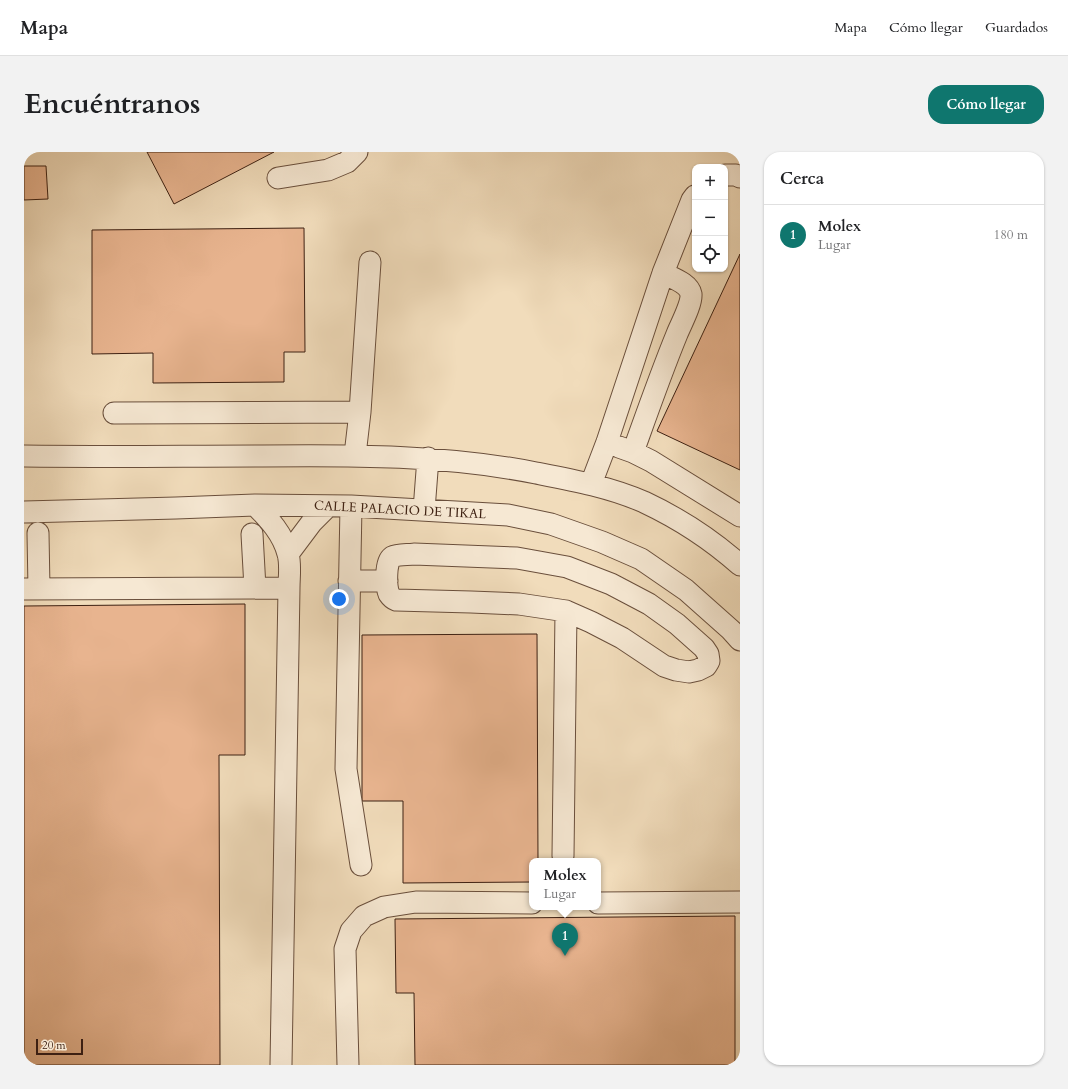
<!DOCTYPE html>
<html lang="es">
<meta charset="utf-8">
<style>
body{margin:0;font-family:Cardo,serif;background:#f2f2f2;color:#202124}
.controls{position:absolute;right:12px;top:12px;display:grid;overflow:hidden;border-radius:8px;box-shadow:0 1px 3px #0004}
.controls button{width:36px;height:36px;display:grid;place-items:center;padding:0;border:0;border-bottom:1px solid #e0e0e0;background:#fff;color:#202124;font:20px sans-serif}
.scale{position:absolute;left:12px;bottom:10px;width:47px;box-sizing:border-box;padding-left:4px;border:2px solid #3d2012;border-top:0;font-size:11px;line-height:14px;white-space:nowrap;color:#3d2012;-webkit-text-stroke:3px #f6e8d3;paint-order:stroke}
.you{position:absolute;left:315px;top:447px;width:14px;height:14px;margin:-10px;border:3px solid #fff;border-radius:50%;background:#1a73e8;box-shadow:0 0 0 6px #1a73e833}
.badge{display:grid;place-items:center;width:26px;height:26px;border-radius:50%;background:#0f766e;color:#fff;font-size:13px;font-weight:700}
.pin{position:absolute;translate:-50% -33px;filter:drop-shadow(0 1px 2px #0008)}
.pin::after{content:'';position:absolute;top:21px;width:14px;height:12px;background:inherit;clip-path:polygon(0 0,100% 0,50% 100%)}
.popup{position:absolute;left:505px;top:706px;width:72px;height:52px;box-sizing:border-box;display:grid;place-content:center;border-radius:8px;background:#fff;filter:drop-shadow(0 1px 3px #0005);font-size:13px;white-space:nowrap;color:#757577}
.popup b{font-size:15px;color:#202124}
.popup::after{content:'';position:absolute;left:50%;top:100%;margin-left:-8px;border:8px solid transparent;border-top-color:#fff}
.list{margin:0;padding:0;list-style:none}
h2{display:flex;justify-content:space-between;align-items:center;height:52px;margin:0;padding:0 16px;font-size:17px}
h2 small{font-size:13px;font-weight:400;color:#757577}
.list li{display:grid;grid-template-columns:26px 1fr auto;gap:12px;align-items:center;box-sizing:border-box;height:60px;padding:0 16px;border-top:1px solid #e0e0e0}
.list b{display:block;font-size:15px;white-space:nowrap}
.list p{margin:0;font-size:13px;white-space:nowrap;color:#757577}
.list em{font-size:13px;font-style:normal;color:#757577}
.icon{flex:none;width:22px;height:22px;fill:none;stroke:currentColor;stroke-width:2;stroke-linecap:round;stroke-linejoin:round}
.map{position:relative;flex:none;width:716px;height:913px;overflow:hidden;border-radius:16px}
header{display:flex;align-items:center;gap:24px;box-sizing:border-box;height:56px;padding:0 20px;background:#fff;border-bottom:1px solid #e0e0e0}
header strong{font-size:19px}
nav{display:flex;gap:22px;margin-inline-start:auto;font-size:14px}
.intro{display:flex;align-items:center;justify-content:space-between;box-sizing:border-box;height:96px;padding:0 24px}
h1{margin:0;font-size:28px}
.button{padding:10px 18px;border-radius:16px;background:#0f766e;color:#fff;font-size:14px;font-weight:700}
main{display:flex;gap:24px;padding:0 24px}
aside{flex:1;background:#fff;border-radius:16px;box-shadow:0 1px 3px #0004}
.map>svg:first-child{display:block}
.building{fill:#e8b48f;stroke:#3d2012}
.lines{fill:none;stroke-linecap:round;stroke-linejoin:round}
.minor-casing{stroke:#6a4f3c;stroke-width:23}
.minor{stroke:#f6e8d3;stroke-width:21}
.labels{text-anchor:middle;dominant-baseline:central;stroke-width:4;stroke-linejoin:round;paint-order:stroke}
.street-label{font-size:13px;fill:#3d2012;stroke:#f6e8d3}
</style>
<header>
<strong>Mapa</strong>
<nav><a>Mapa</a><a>Cómo llegar</a><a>Guardados</a></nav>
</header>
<div class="intro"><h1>Encuéntranos</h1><a class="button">Cómo llegar</a></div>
<main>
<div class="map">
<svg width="716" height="913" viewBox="0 0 716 913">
<rect width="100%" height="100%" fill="#f1dcbb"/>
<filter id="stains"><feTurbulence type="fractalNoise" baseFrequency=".005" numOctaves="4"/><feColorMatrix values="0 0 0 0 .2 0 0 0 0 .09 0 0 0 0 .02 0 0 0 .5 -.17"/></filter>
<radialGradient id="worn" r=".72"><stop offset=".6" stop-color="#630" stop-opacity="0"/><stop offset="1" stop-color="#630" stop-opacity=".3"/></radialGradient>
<!-- building -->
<path class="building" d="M123 0H250L150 52Z
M0 14H22L24 47 0 48Z
M280 76 281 200H260V230L129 231V201L68 202V78Z
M716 102V318L633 279Z
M221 452V603H195L196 913H0V454Z
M513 482 514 709H508V730L379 731V649H338V483Z
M711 764V913H391L390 841H372L371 767Z"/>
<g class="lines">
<!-- minor casing -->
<g class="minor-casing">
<path id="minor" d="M701 23H712L716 25
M254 26 304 18 323 10 333 0
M90 261 336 260
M595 295 609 300 627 309 716 364
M609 300C623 261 637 221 653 182 657 172 668 152 667 142 665 131 648 126 639 121
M331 303 336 260 346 110
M0 304C79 305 159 304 238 304 330 303 422 303 512 321 548 328 586 335 620 350 654 366 688 388 716 413
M567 332 583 290 639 121 668 48 671 44
M231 353C245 367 259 382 264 402 267 412 265 425 265 436
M327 354 322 617 337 713
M400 358 404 306
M0 360 152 356 231 353 327 354 484 363 527 372 578 390 617 407 662 438 707 478 716 488
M14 381 15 437
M228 382 231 436
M264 402 288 370 304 354
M390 402 493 406 543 415 587 432 625 452 653 472 680 496 684 502 685 509 682 514 674 518 665 520 652 518 640 514 598 486 567 470 542 459 495 452 447 450 372 448C369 447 367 445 365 442 362 435 361 410 368 405 374 402 384 403 390 402Z
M325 429H363
M0 437 265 436 257 913
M539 704 542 459
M574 751 716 750
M324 913 321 797 327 779 340 764 360 755 392 750 508 751"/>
</g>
<!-- minor -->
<use href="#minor" class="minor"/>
</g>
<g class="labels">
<!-- street labels -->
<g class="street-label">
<text transform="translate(376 358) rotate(3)">CALLE PALACIO DE TIKAL</text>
</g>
</g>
<rect width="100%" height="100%" filter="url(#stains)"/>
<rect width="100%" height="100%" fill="url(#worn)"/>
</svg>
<div class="controls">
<button>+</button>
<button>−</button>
<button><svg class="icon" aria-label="locate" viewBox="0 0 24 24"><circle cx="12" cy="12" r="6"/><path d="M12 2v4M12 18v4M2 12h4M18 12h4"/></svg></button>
</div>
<div class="scale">20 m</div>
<div class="you"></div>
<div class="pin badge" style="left:541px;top:804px">1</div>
<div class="popup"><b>Molex</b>Lugar</div>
</div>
<aside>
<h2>Cerca<small></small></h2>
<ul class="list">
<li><span class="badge">1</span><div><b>Molex</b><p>Lugar</p></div><em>180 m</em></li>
</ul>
</aside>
</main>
